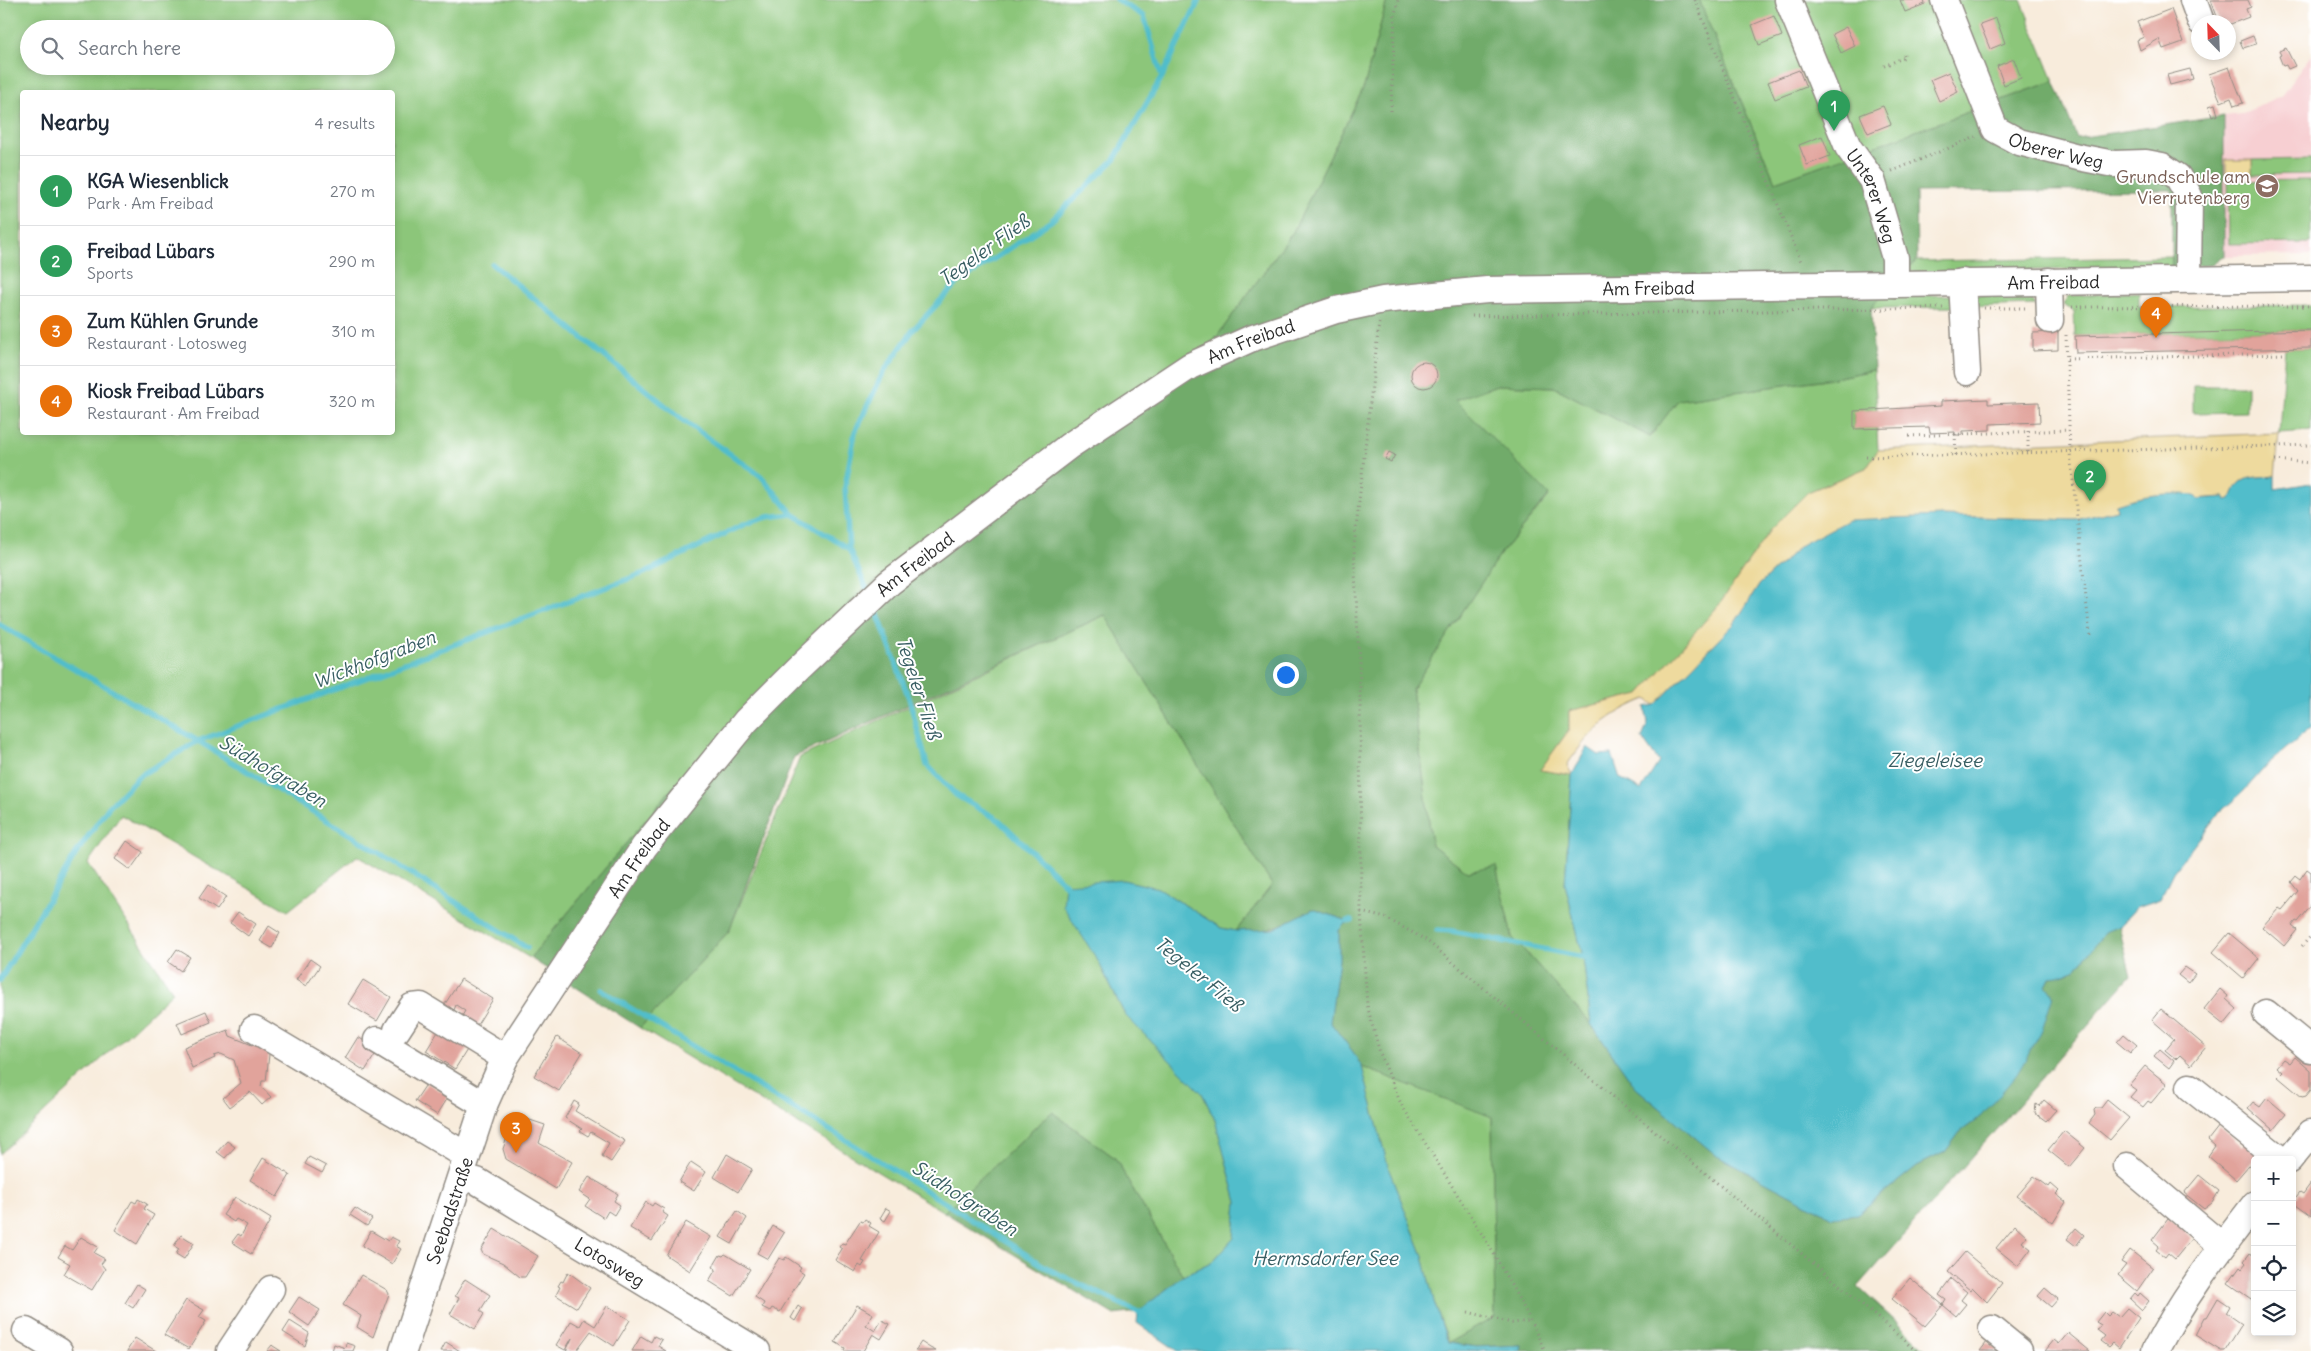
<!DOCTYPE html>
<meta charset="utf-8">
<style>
body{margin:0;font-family:Delius,sans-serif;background:#f6f6f7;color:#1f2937}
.controls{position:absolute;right:15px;bottom:15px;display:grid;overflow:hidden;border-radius:5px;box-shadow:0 2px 8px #0003}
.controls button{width:45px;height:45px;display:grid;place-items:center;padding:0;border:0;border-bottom:1px solid #e0e1e3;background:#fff;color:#1f2937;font:25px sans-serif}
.compass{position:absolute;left:2191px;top:15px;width:45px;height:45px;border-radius:50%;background:#fff;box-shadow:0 2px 8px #0003;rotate:337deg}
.you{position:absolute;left:1285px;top:674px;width:18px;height:18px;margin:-12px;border:4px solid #fff;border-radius:50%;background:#1a73e8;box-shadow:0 0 0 8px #1a73e833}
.badge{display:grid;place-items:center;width:32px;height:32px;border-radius:50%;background:#7c3aed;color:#fff;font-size:16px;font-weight:700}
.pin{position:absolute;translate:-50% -41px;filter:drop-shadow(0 1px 2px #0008)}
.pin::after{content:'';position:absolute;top:26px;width:18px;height:15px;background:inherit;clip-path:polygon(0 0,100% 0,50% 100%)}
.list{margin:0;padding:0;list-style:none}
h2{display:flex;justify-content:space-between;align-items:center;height:65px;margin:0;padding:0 20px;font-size:21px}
h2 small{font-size:16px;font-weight:400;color:#747a83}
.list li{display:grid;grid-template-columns:32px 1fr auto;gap:15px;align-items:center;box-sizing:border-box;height:70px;padding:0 20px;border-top:1px solid #e0e1e3}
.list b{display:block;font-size:19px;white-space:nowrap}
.list p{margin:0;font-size:16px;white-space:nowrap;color:#747a83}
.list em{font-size:16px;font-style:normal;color:#747a83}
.icon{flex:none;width:28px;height:28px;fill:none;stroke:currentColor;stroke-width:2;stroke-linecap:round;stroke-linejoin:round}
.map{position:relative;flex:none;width:2311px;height:1351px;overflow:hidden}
.search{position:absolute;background:#fff;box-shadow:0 2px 8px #0003;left:20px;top:20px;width:375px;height:55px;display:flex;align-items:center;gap:12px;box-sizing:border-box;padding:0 18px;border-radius:28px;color:#747a83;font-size:19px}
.panel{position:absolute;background:#fff;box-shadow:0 2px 8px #0003;left:20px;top:90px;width:375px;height:345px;border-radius:5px}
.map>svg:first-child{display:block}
.built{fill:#f7cfd2}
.green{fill:#8cc67a;stroke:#5c7852;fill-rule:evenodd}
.forest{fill:#71ab6a;stroke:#4e6b4a}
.sand{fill:#eeda9e;stroke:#8c8264}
.water{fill:#51bdcb;stroke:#3e747b}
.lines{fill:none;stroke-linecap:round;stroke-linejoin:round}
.stream{stroke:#51bdcb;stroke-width:5.5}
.building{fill:#e1a39b}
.minor-casing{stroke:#928c84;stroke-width:29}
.path{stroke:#928c84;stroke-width:3;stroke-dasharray:1 4;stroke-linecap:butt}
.minor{stroke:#fff;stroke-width:26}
.labels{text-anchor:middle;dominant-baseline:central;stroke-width:4;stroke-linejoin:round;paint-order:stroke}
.street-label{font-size:18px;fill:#2b2b2b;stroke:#fff}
.education-label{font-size:18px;fill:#785e54;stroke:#fff;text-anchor:end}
.water-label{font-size:19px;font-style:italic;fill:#385e63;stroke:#fff}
</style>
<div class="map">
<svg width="2311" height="1351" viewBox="0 0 2311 1351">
<rect width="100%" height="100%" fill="#fff"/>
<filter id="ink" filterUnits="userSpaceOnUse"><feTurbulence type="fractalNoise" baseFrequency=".02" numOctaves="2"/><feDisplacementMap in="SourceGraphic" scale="10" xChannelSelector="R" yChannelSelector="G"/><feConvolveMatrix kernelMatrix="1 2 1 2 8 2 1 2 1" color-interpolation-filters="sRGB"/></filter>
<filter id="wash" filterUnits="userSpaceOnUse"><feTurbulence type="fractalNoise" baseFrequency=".0096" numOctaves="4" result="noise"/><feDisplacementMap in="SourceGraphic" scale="20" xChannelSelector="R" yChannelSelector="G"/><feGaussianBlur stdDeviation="1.12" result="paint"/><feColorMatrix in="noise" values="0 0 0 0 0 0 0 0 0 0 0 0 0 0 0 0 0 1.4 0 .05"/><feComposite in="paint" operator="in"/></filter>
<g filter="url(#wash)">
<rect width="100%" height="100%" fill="#f8ecdc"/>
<!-- built -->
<path class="built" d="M2311 55V255L2224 256V116L2241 114 2281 96Z"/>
<!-- green -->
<path class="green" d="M0 0H1387L1364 87 1293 232 1213 342 859 593 685 773 530 958 357 856 288 911 121 815 88 863 173 992 0 1154ZM29 29H386V66H29ZM22 92H392V432H22Z
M1699 0H2021L2054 81 1775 182Z
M2311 159V174L2252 175V160Z
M2311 180V243L2229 244 2228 181Z
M2172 257V268L1900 272 1917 261Z
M2139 292V307L2311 305V330L2075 336 2074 311 2063 305 2068 296Z
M2027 294 2036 305 1967 307 1969 295Z
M1955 295 1958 307 1871 308 1870 296Z
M2285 348H2311V431L2279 433Z
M1874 370 1877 409 1854 412V429L1877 428 1878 450 1866 468 1808 492 1770 530 1719 605 1640 694 1569 711V730L1540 770 1572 775 1565 884 1583 957 1591 1024 1512 937 1496 867 1468 872 1432 845 1412 689 1501 553 1549 496 1454 400 1497 385 1554 387 1650 437 1678 400 1834 378Z
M2193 386H2247V412L2193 413Z
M1105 615 1272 885 1236 931 1221 928 1158 888 1122 880 1098 961 1125 1015 1201 1091 1215 1120 1237 1202 1234 1238 1213 1261 1183 1276 1115 1158 1052 1112 944 1212 640 1028 729 931 800 757Z
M1362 1067 1492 1116 1495 1317 1449 1343 1434 1302 1423 1256 1389 1170Z"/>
<!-- forest -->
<path class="forest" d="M1387 0H1699L1775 182 2054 81 2077 138 2224 116V256L2212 265 2172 268V190L1916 192 1917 261 1900 272 1871 308 1874 370 1834 378 1678 400 1650 437 1554 387 1497 385 1455 400 1549 495 1501 553 1412 689 1432 845 1468 872 1496 866 1512 937 1591 1024 1636 1088 1717 1156 1832 1217 1857 1214 1917 1166 1945 1152 1960 1132 1982 1116 2050 977C2088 973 2082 951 2105 932 2109 929 2115 928 2119 926L2131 976 1858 1287 1928 1351H1521L1522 1345 1477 1347 1449 1343 1495 1317 1492 1117 1362 1067 1353 1052 1330 1022 1339 960V930L1348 921 1313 909C1285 923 1269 934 1236 931L1272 885 1105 615 794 757 729 931 640 1028 530 958 685 773 859 593 1213 342 1293 232 1364 87Z
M1052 1112 1115 1158 1183 1276 1138 1312 1114 1315 944 1212Z"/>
<!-- sand -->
<path class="sand" d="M2226 160H2252V175L2226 176Z
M2279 433 2275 476C2254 478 2237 474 2232 499L2226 500 2224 497 2116 504 2117 510 2076 520 1941 516 1801 545 1760 584 1734 624 1655 705 1646 699C1608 714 1590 731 1567 765L1572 775 1540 770 1569 730V711L1640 694 1719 605 1770 530 1808 492 1866 468 1878 450Z"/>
<!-- water -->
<path class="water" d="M2275 476V489L2311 483V728L2268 764 2243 792 2219 813 2173 872 2160 899 2137 907 2119 926 2105 932 2076 969 2059 976 2050 977 2046 985 2053 995 2041 1033 2017 1074 1982 1116 1960 1132 1945 1152 1917 1166 1857 1214 1832 1217 1717 1156 1636 1088 1591 1024 1583 957 1565 884 1572 775 1587 747 1599 755 1612 754 1620 778 1641 790 1659 762 1642 738 1648 723 1645 707 1655 705 1734 624 1760 584 1801 545 1848 520 1941 516 2076 520 2117 510 2116 504C2142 495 2168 492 2195 495L2198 499 2225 497 2226 500 2231 499C2239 474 2252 478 2275 476Z
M1123 880 1158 888 1221 928 1236 931 1273 929 1313 909 1348 921 1339 930V960L1330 1022 1353 1052 1362 1067 1389 1170 1423 1256 1434 1302 1448 1343 1477 1347 1522 1345 1521 1351H1178L1137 1323 1138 1312 1183 1276 1213 1261 1234 1238 1237 1202 1215 1120 1202 1093 1125 1015 1098 961 1063 906 1065 884Z"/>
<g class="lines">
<!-- stream -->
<path class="stream" d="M1117 0 1144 16 1162 77
M492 264 684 421 761 476 793 514
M869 594 849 549 845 487 855 432 883 373 913 330 956 284 1051 221 1114 160 1162 77 1199 0
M875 607 909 698 927 765 956 795 999 820 1069 888
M0 625 198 741 367 845 527 948
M1348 921H1352
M1437 930 1452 931 1583 957
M0 980 77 852 108 808 139 776 198 741 644 573 745 524 767 517 793 514 849 549
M601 990 854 1145 1052 1271 1138 1312H1144"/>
</g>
<g id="blocks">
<!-- building -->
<path class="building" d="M1900 0H1924L1925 4 1905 12Z
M2211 0H2248L2251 7 2246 9 2249 17 2228 25V22H2219Z
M2171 9 2183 42 2163 49 2159 39 2140 50 2137 40 2144 37 2137 22Z
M1774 16 1782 36 1759 45 1752 25Z
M1996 18 2005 43 1990 49 1980 24Z
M1846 27 1855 46 1841 53 1832 34Z
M2253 36 2256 44 2243 48 2240 41Z
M2286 48 2295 66 2288 69 2286 65 2283 66 2279 56 2281 55 2279 51Z
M2014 59 2021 78 2004 85 1997 66Z
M2229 67 2243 103 2234 106 2231 98 2221 102 2209 74Z
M2190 69 2193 79 2170 85 2167 75Z
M1799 70 1806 87 1775 99 1768 82Z
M1949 72 1958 92 1939 101 1930 80Z
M2215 104 2218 115 2212 117 2209 106Z
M1883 106 1891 124 1868 133 1860 115Z
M1822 136 1830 156 1807 165 1799 145Z
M2311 330V348L2076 353 2075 336Z
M2058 332V350L2033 351V333Z
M1411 375a13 13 0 1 1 26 0a13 13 0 1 1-26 0Z
M1988 399V404L2039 402 2040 422 1990 424V430L1963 431V435H1955V432L1930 433 1929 427 1854 429V411L1941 406V401Z
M1389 452 1395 455 1391 462 1385 459Z
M127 841 143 852 130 870 115 859Z
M2307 869 2311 872V906L2298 922 2296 921 2292 926 2297 930 2284 946 2262 927 2279 908 2282 910 2298 891 2291 882 2296 876 2300 879Z
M208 885 226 897 217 910 199 898Z
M238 912 256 924 248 936 230 923Z
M269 926 280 933 272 948 260 941Z
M2229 933 2259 958 2243 978 2213 952Z
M177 949 190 957 181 971 168 962Z
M310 959 320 966 306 986 296 980Z
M2185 967 2195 974 2188 983 2178 975Z
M461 979 493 999 477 1025 462 1016 465 1011 456 1005 454 1010 445 1004Z
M363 980 391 997 377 1021 348 1004Z
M2220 989 2228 996 2226 999 2237 1009 2224 1025 2204 1009Z
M2161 1009 2206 1047 2191 1065 2180 1055 2176 1059 2165 1050 2174 1039 2152 1020Z
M206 1011 211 1022 182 1034 177 1023Z
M441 1027 470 1045 455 1069 426 1051Z
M228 1030 230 1036 252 1045 253 1041 270 1046 266 1081H262L261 1086 271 1097 262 1105 250 1092 230 1107 223 1098 241 1083 234 1060 221 1054 214 1056 215 1058 192 1068 184 1047Z
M2124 1034 2137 1045 2130 1053 2117 1042Z
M358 1037 378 1050 365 1071 345 1058Z
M557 1037 582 1053 559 1091 534 1076Z
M2160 1049 2174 1061 2169 1068 2154 1056Z
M2295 1057 2311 1071V1090L2306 1096 2302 1097 2278 1077 2283 1072 2277 1067 2284 1059 2290 1063Z
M2145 1066 2167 1084 2151 1103 2148 1101 2143 1107 2130 1097 2136 1090 2129 1085Z
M427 1083 449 1096 437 1115 415 1101Z
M2267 1098 2286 1114 2273 1130 2248 1108 2253 1102 2260 1107Z
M2044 1100 2056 1110 2046 1121 2035 1113 2036 1104 2039 1106Z
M2107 1100 2129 1118 2110 1140 2089 1123 2095 1115 2094 1110 2096 1108H2101Z
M574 1101 579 1104 575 1111 625 1141 611 1162 602 1156 609 1143 591 1132 588 1136 580 1131 582 1129 565 1118Z
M515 1115 545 1125 539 1143 572 1162 556 1189 506 1159 503 1149Z
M2219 1126 2242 1146 2248 1139 2262 1150 2236 1180 2208 1156 2215 1146 2208 1140Z
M2064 1131 2085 1148 2069 1167 2048 1150Z
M227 1141 235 1147 225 1158 217 1152Z
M727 1154 752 1169 738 1192 714 1177Z
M309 1157 326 1166 322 1173 305 1164Z
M263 1158 290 1175 277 1197 250 1180Z
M691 1162 706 1172 694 1191 679 1182Z
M2199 1175 2219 1191 2212 1203 2204 1209 2184 1193Z
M2034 1176 2049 1187 2051 1184 2059 1191 2056 1194 2066 1202 2053 1223 2017 1196Z
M589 1177 618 1194 614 1201 620 1205 614 1215 608 1211 604 1218 585 1206 590 1199 579 1192Z
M2311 1183V1216L2292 1202 2300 1192 2303 1194Z
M235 1197 271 1219 251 1254 232 1242 238 1234 241 1236 247 1225 236 1219 234 1222 223 1215Z
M138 1199 147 1204 144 1209 154 1215 137 1244 115 1230 132 1201 136 1203Z
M646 1202 652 1206 654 1203 664 1209 662 1212 668 1216 652 1241 630 1228Z
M355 1208 372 1219 367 1226 350 1215Z
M886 1208 891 1211 885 1221 880 1218Z
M737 1211 747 1218 732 1244 720 1237Z
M865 1219 871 1223 869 1226 879 1232 862 1261 865 1262 862 1267 859 1265 855 1272 835 1260 842 1249 839 1247 842 1243 845 1244 860 1221 863 1222Z
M2168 1219 2184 1229 2192 1238 2175 1259 2168 1253 2165 1257 2156 1250 2159 1246 2152 1240Z
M686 1222 711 1237 690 1271 666 1255Z
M2015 1225 2027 1236 2022 1242 2031 1249 2018 1266 1996 1248Z
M773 1226 784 1233 768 1259 757 1253Z
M2076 1228 2084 1235 2076 1246 2067 1239Z
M494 1229 538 1256 525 1277H520L503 1263 483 1254 481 1250Z
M371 1231 388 1241 391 1237 399 1241 396 1246 401 1249 392 1264 362 1246Z
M181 1235 194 1243 184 1259 176 1254 179 1249 174 1246Z
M81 1237 98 1247 94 1253 105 1259 101 1264 105 1269 92 1290 64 1274 70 1264 58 1257 65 1246 72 1250Z
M2130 1250 2153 1268 2137 1291 2118 1275 2126 1265 2121 1262Z
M1965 1252 2002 1283 1987 1302 1972 1287 1970 1290 1948 1272Z
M2250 1253 2255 1256 2254 1301 2228 1283 2240 1266 2242 1268 2246 1263 2244 1261Z
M725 1254 750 1269 733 1296 709 1281 716 1269 713 1267 720 1255 723 1256Z
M786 1257 801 1267 799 1270 804 1273 780 1312 772 1308 770 1311 762 1307 764 1303 755 1297 779 1258 784 1260Z
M568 1272 590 1288 577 1308 556 1295 560 1287 558 1286 561 1281 563 1282Z
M361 1275 387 1290 389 1294 373 1337 357 1327 361 1316 343 1305Z
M1910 1278 1943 1305 1925 1326 1892 1299Z
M465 1279 490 1295 480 1311 484 1314 475 1329 450 1314 459 1298 455 1296Z
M1951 1279 1967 1292 1961 1300 1966 1304 1956 1316 1943 1305 1946 1300 1939 1295Z
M137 1284 145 1289 133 1308 125 1303Z
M2045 1288 2058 1299 2051 1307 2038 1296Z
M2135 1293 2138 1296 2140 1293 2149 1301 2142 1310 2130 1299Z
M299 1297 320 1310 309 1326 289 1312Z
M2218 1298 2230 1306 2226 1313 2242 1324 2225 1351H2221L2195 1335 2204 1317H2207Z
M186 1300 204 1310 199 1317 206 1321 189 1349 164 1335Z
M857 1305 873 1314 866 1325 875 1331 882 1320 890 1324 881 1339 873 1334 863 1351H844L845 1348 835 1342Z
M607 1306 630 1320 614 1346 591 1331 576 1351H566L572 1338 565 1350 556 1345 571 1321 580 1326 584 1319 595 1326Z
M798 1306 802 1309 795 1321 791 1318Z
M2127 1308 2139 1318 2119 1348 2113 1343 2109 1347 2101 1341 2105 1336 2097 1330 2101 1325 2096 1322 2104 1312 2108 1316 2112 1312 2119 1317Z
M290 1321 309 1333 305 1346 283 1332Z
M2068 1333 2090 1351H2045L2054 1340 2059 1344Z
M641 1336 651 1342 654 1336 662 1340 658 1346 666 1351H632Z
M135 1338 156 1351H127Z
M446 1342 460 1351H441Z
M921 1342 930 1348 936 1351H915Z
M1987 1342 1998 1351H1980Z
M346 1343 355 1346 353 1351H332L334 1344 345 1348Z
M272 1345 273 1346 281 1351H267Z"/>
</g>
</g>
<g filter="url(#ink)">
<use href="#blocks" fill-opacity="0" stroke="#928c84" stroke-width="1"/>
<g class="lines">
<!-- minor casing -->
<g class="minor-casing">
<g id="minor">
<path id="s1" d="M1788 0 1848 147 1872 180 1895 258V284"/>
<path id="s2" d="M1944 0 1995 129 2019 142 2078 157 2114 164 2146 163 2162 166 2178 177 2189 196 2188 279"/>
<path d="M2193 0 2201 22"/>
<path d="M2049 281 2050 320"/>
<path d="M1962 282 1967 372"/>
<path d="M2266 1013 2311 1050"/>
<path d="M254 1029 467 1156"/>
<path d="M397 1030 412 1007 421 1006 505 1058"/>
<path d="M377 1040 484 1105"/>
<path d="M2190 1087 2281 1160"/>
<path d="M2289 1160 2311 1133"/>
<path d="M2127 1166 2222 1246"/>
<path id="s3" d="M462 1177 477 1181 757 1351"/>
<path d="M1992 1329 2019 1351"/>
<path d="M26 1331 59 1351"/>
<path d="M230 1351 271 1289"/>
<path id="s4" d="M403 1351 484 1105 505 1058 644 847 746 721 797 670 889 583 1069 446 1190 366 1250 339 1336 310 1383 300 1487 290 2311 278"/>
<path d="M2155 1351C2182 1298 2219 1251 2255 1204"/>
</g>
</g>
<!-- path -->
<path class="path" d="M1695 0 1802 264
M1884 66 1905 57 1903 52
M1391 111 1395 14 1398 0
M1892 171 1976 137
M2072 307 2311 306
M1984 308H2028
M1472 316 1943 308
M1379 323 1354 546 1360 685 1361 912 1367 1005 1380 1053 1401 1104 1491 1249 1525 1310 1545 1351
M2066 335 2070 453 2090 635
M2067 359 2284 354
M2028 431V454
M1955 434 1956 455
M1909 436 2069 430
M1866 457 2311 445
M2275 460 2311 463
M1361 912 1386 918 1426 940 1850 1294 1916 1351
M2302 946 2311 936
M1468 1312 1512 1323 1530 1321"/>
<!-- minor -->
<use href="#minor" class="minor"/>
</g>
</g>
<!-- icons -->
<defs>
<g id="school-disc" transform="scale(1.25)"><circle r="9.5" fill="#8d6e63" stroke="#fff"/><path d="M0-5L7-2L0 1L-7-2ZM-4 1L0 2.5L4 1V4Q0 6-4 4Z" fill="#fff"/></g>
</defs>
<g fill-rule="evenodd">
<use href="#school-disc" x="2267" y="186"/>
</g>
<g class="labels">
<!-- street labels -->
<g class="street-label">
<text stroke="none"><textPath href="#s2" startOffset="204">Oberer Weg</textPath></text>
<text stroke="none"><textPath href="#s1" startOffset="214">Unterer Weg</textPath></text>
<text stroke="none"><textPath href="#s4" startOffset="2171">Am Freibad</textPath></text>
<text stroke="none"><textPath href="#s4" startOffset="1766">Am Freibad</textPath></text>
<text stroke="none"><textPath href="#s4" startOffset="1361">Am Freibad</textPath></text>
<text stroke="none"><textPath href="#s4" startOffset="956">Am Freibad</textPath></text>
<text stroke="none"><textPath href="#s4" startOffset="551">Am Freibad</textPath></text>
<text stroke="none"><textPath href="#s4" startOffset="148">Seebadstraße</textPath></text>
<text stroke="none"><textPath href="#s3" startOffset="171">Lotosweg</textPath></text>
</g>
<!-- education labels -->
<g class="education-label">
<text x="2250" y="176">Grundschule am<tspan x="2250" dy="21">Vierrutenberg</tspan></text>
</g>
<!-- water labels -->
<g class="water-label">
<text transform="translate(984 250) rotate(-36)">Tegeler Fließ</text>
<text transform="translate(374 659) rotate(-21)">Wickhofgraben</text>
<text transform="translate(919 688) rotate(72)">Tegeler Fließ</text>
<text x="1935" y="760">Ziegeleisee</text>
<text transform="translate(273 771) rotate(31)">Südhofgraben</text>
<text transform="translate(1199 974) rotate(39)">Tegeler Fließ</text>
<text transform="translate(965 1198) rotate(33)">Südhofgraben</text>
<text x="1325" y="1258">Hermsdorfer See</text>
</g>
</g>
</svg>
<div class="controls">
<button>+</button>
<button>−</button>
<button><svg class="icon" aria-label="locate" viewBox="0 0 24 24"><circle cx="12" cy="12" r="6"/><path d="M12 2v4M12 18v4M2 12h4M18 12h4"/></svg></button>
<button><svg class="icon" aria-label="layers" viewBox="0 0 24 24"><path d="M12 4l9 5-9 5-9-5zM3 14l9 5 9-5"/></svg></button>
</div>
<svg class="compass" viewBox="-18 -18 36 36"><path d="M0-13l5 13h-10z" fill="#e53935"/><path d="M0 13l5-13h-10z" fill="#747a83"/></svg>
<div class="you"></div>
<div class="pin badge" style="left:1834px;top:131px;background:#2e9e5b">1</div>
<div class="pin badge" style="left:2090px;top:501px;background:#2e9e5b">2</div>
<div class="pin badge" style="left:516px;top:1153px;background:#e8710a">3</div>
<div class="pin badge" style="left:2156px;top:338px;background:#e8710a">4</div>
<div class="search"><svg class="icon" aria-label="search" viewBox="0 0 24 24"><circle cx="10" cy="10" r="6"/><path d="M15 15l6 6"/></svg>Search here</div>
<section class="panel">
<h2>Nearby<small>4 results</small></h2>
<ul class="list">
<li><span class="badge" style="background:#2e9e5b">1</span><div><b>KGA Wiesenblick</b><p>Park · Am Freibad</p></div><em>270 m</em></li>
<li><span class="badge" style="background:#2e9e5b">2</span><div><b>Freibad Lübars</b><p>Sports</p></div><em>290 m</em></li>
<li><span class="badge" style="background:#e8710a">3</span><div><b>Zum Kühlen Grunde</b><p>Restaurant · Lotosweg</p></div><em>310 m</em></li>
<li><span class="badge" style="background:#e8710a">4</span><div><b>Kiosk Freibad Lübars</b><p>Restaurant · Am Freibad</p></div><em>320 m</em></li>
</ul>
</section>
</div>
